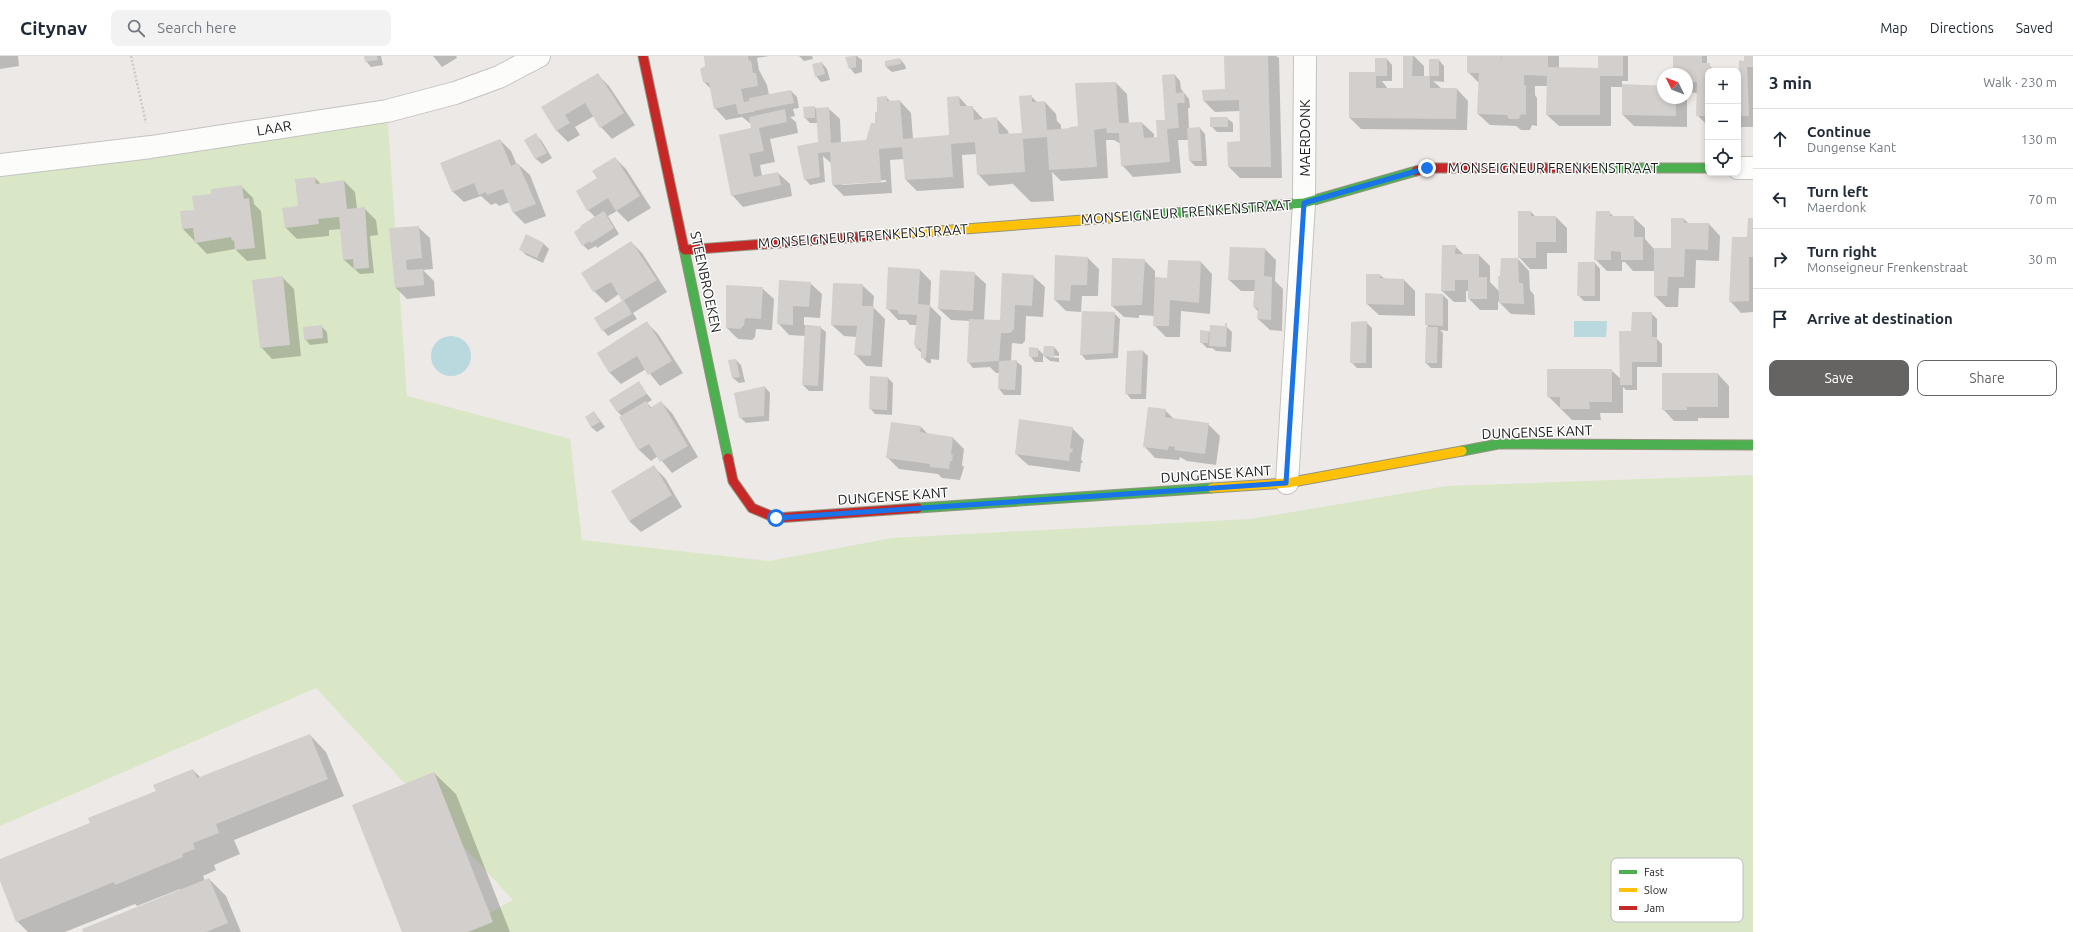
<!DOCTYPE html>
<meta charset="utf-8">
<style>
body{margin:0;font-family:Ubuntu,sans-serif;background:#f2f2f3;color:#1f2937}
.controls{position:absolute;right:12px;top:12px;display:grid;overflow:hidden;border-radius:8px;box-shadow:0 2px 6px #0003}
.controls button{width:36px;height:36px;display:grid;place-items:center;padding:0;border:0;border-bottom:1px solid #e0e1e3;background:#fff;color:#1f2937;font:20px sans-serif}
.compass{position:absolute;left:1657px;top:12px;width:36px;height:36px;border-radius:50%;background:#fff;box-shadow:0 2px 6px #0003;rotate:312deg}
.stop{position:absolute;width:12px;height:12px;margin:-9px;border:3px solid #1a73e8;border-radius:50%;background:#fff}
.stop.end{background:#1a73e8;border-color:#fff;box-shadow:0 1px 4px #0008}
.list{margin:0;padding:0;list-style:none}
h2{display:flex;justify-content:space-between;align-items:center;height:52px;margin:0;padding:0 16px;font-size:17px}
h2 small{font-size:13px;font-weight:400;color:#747a83}
.list li{display:grid;grid-template-columns:26px 1fr auto;gap:12px;align-items:center;box-sizing:border-box;height:60px;padding:0 16px;border-top:1px solid #e0e1e3}
.list b{display:block;font-size:15px;white-space:nowrap}
.list p{margin:0;font-size:13px;white-space:nowrap;color:#747a83}
.list em{font-size:13px;font-style:normal;color:#747a83}
.actions{display:flex;gap:8px;padding:12px 16px}
.actions a{flex:1;padding:9px 0;border:1px solid #656463;border-radius:8px;text-align:center;font-size:14px;color:#656463}
.actions .main{background:#656463;color:#fff}
.icon{flex:none;width:22px;height:22px;fill:none;stroke:currentColor;stroke-width:2;stroke-linecap:round;stroke-linejoin:round}
.map{position:relative;flex:none;width:1753px;height:876px;overflow:hidden}
header{display:flex;align-items:center;gap:24px;box-sizing:border-box;height:56px;padding:0 20px;background:#fff;border-bottom:1px solid #e0e1e3}
header strong{font-size:19px}
nav{display:flex;gap:22px;margin-inline-start:auto;font-size:14px}
.search{width:280px;height:36px;background:#f2f2f3;display:flex;align-items:center;gap:10px;box-sizing:border-box;padding:0 14px;border-radius:8px;color:#747a83;font-size:15px}
main{display:flex}
aside{flex:1;background:#fff}
.map>svg:first-child{display:block}
.grass{fill:#dae7c6}
.water{fill:#bad9de}
.shadow{fill:#0003;fill-rule:evenodd}
.building{fill:#d2cfcd}
.lines{fill:none;stroke-linecap:round;stroke-linejoin:round}
.street-casing{stroke:#c4c3c2;stroke-width:24}
.fast-casing{stroke:#94947f;stroke-width:11}
.slow-casing{stroke:#94947f;stroke-width:11}
.jam-casing{stroke:#94947f;stroke-width:11}
.path{stroke:#d5c7c6;stroke-width:2.5;stroke-dasharray:2 2;stroke-linecap:butt}
.street{stroke:#fcfcfb;stroke-width:22}
.fast{stroke:#4caf50;stroke-width:9}
.slow{stroke:#ffc107;stroke-width:9}
.jam{stroke:#c62828;stroke-width:9}
.route{stroke:#1a73e8;stroke-width:5}
.labels{text-anchor:middle;dominant-baseline:central;stroke-width:3;stroke-linejoin:round;paint-order:stroke}
.street-label{font-size:14px;fill:#1d1d1d;stroke:#fff}
.key{fill:#fff;stroke:#bbb;stroke-width:1}
.key-label{font-size:11px;fill:#1d1d1d}
</style>
<header>
<strong>Citynav</strong>
<div class="search"><svg class="icon" aria-label="search" viewBox="0 0 24 24"><circle cx="10" cy="10" r="6"/><path d="M15 15l6 6"/></svg>Search here</div>
<nav><a>Map</a><a>Directions</a><a>Saved</a></nav>
</header>
<main>
<div class="map">
<svg width="1753" height="876" viewBox="0 0 1753 876">
<rect width="100%" height="100%" fill="#ece9e6"/>
<!-- grass -->
<path class="grass" d="M387 55 407 340 570 383 582 484 769 505 892 482 1250 463 1447 430 1753 419V876H455L513 844 316 632 0 770V109Z"/>
<!-- water -->
<path class="water" d="M1574 265H1607L1606 281H1574Z
M431 300a20 20 0 1 1 40 0a20 20 0 1 1-40 0Z"/>
<!-- shadow -->
<path class="shadow" d="M0 0H18L19 10 0 13Z
M365 0H381L383 9 371 11 366 5Z
M433 0H456L457 2 442 11Z
M704 0H769L757 2 759 14 767 29 769 39 791 35 797 41 799 52 793 53 795 60 790 61 796 66 798 77 770 83 775 106 760 109 762 120 778 117 790 128 792 140 743 151 732 139 752 73 751 68 742 61 726 64 715 52 711 33 704 26 707 10ZM753 54 755 55 739 58V56Z
M799 0H812L813 3 804 5Z
M857 0 862 4V16L855 18 850 12 847 1Z
M1225 0H1276L1279 2 1282 122H1240L1229 111 1228 87 1241 86 1240 55 1215 56 1204 45 1226 34Z
M1404 0H1414L1424 10V21H1430V4H1439L1444 10V26L1433 25 1441 32 1457 33 1468 45 1467 74 1361 73 1350 62 1374 17 1387 3 1392 9V25H1382L1388 33H1404Z
M1468 0H1559V13H1599L1598 0H1628V25H1622V29L1663 30V42H1687V71L1634 70 1623 59V31H1611V70H1559L1547 59 1548 30H1535V39L1537 42V70L1532 69 1530 74H1521L1516 70 1490 69 1478 58 1480 28 1468 16Z
M1674 0H1707V8L1715 14 1708 15V70L1697 59 1698 37 1687 36V18H1674Z
M1745 0H1753V71H1738V22H1740Z
M900 3 905 9 906 13 892 16 886 11Z
M822 7 827 13 830 24 821 26 816 20Z
M598 19 609 30 635 69 612 83 601 71 594 60 575 71 580 79 568 86 557 75 543 51Z
M1175 19 1180 25 1181 33 1189 43 1190 52H1188L1189 73 1200 72 1205 78 1207 110H1195L1190 105 1188 84H1178L1181 117 1133 121 1122 109 1121 88 1114 84H1106L1108 122 1061 125 1052 116 1054 145 1031 146 1012 127V128L989 130 978 118 976 98 962 99 964 132 917 135 906 124 904 103 890 104 892 137 844 140 833 129 832 108 823 100 825 126 810 129 805 123 819 88 818 67H810L805 62 815 51 816 53 828 52 840 63 841 87 867 85 876 68 879 57 886 41 891 46 900 45 911 57 913 83 950 80 959 41 968 51H972L984 64 997 63 1008 75 1009 79 1023 78 1031 40 1038 47 1045 46 1056 58 1057 65 1061 69V74L1079 71 1116 27 1127 38 1129 68 1142 67 1154 78V82H1159L1166 64ZM886 124V126L842 129V127Z
M1227 62 1233 67V76H1217L1211 70Z
M535 78 541 84 552 102 542 108 536 103 526 84Z
M500 84 511 95 517 109 518 108 530 119 546 160 525 168 514 157 510 146 499 150 496 147 491 149 481 140 464 146 452 135Z
M615 102 626 113 651 152 628 166 617 155 608 160 619 178 597 192 596 190 588 194 583 189 596 162 588 154 598 122Z
M315 122 321 128 344 125 355 136 357 153 364 152 376 164 378 179 370 180 374 217 360 218 344 204 341 173 329 174V180L297 183 286 172Z
M242 131 253 142 254 148 261 155 266 203 247 205 235 193 207 198 183 173 195 154 213 139Z
M1531 156 1536 161H1556L1567 172V197H1547V213H1530L1519 201Z
M1609 156 1614 161H1633L1645 172V183L1654 193H1672L1684 163 1689 168H1709L1720 180 1719 205 1696 204 1695 232H1679L1678 251H1666L1655 240V215H1633L1625 206H1622V215H1607L1595 203Z
M1753 163V256L1741 257 1730 245Z
M418 171 430 182 433 213 423 214 434 225 435 240 407 243 396 232Z
M527 180 544 188 549 193 543 207 526 199 520 193Z
M631 186 642 197 667 236 633 257 637 263 608 280 603 274 624 245 619 238 606 247 594 235Z
M1455 190 1464 199H1479L1490 210V226L1499 235 1518 203 1529 215 1530 234 1534 239 1535 259 1511 258 1498 245V254H1480L1469 243V235H1466V246H1454L1442 235Z
M1265 193 1276 204 1275 225 1283 233 1282 275 1270 274 1258 263 1259 256 1254 251 1255 235H1241L1229 224Z
M1088 202 1099 213 1098 240H1082L1081 256 1066 255 1055 244Z
M1113 203 1144 204 1155 215V222L1168 223 1201 206 1212 218 1210 258 1181 255 1180 281H1166L1154 269 1155 260 1139 259V262L1124 261 1112 250Z
M1595 207 1600 213V245H1584L1578 239Z
M920 214 931 225 930 250 941 261 939 304 931 303V307H928L922 301V297L916 292 917 269H910L906 264H898L887 252Z
M974 217 986 228 984 264 1001 265 1033 220 1045 231 1043 261 1026 260 1025 285 1022 288 1012 287 1011 305H1016L1022 310 1021 339H1004L999 333V317H996L990 311 973 312 968 306 970 265 951 264 939 253Z
M1380 219 1385 223 1404 224 1415 235V260L1379 259 1367 248Z
M282 221 294 233 301 300 272 303 261 291Z
M810 227 822 238 820 262 804 261V269L820 271 826 276 823 335H809L803 329 805 280 789 279 778 267Z
M862 229 874 240 873 251 885 263 882 311 866 310 855 298 857 281 844 280 832 269Z
M762 232 774 243 772 274 756 273 755 281 752 284 738 283 727 272Z
M1443 239 1448 244V275L1440 274 1443 277 1442 312H1431L1426 307 1429 272 1426 268Z
M1114 257 1120 263 1118 302 1086 304 1081 298Z
M1651 257 1657 263V283L1662 288V311H1637V334H1626L1623 331V357H1600L1601 364H1572L1548 340 1611 314 1621 323 1632 276Z
M1366 266 1372 272V312H1357L1351 306Z
M647 267 658 278 683 317 660 330 646 313 621 328 610 317 598 298Z
M321 270 327 276 328 287 310 289 305 283Z
M1227 271 1232 276 1231 296 1216 295 1212 292H1207L1201 286V275L1211 276Z
M1054 291 1059 297V306L1050 305 1043 299V306H1035L1030 300 1038 293 1044 299ZM1049 299 1059 300V302L1049 301Z
M1143 295 1148 300 1146 343H1131L1126 337Z
M736 304 741 309 745 326 739 327 733 322Z
M1718 318 1729 330V362H1698V365H1674L1663 353Z
M888 322 893 327 892 359 875 358 870 352Z
M638 327 652 344 647 347 652 352 661 346 672 357 698 401 672 417 658 400 651 405 639 394 621 362 623 361 617 355Z
M765 331 770 337 769 365 746 367 740 361 736 338Z
M1165 354 1175 364 1208 368 1220 380 1216 409 1187 405 1180 401 1179 404 1155 402 1144 390Z
M594 356 605 371 597 376 591 371Z
M920 370 928 378 953 382 964 393 962 409 964 411 960 424 942 422 938 418 899 413 888 402Z
M1072 372 1084 384 1081 403 1083 407H1081L1080 416 1028 409 1016 398Z
M654 411 665 422 682 451 641 476 629 465Z
M310 679 326 696 344 740 234 784 240 798 214 809 216 814 203 820 205 825 209 823 226 840 241 876H84L180 835V833L137 850 135 848 65 876H28L17 865 0 822V804L91 767 157 736 193 714 201 722Z
M434 717 456 738 510 876H403Z"/>
<!-- building -->
<path class="building" d="M364 0H377L378 4 365 6Z
M704 0H748L749 5 751 4 753 17H756L758 30 741 33 744 46 749 45V42L791 34 794 47 738 58 736 48 714 53 709 27 703 26 700 13 705 10Z
M856 0V11L849 13 845 1Z
M1224 0H1268L1271 111H1228L1227 86 1240 85 1239 44 1203 45 1202 34 1225 33Z
M1403 0H1413L1412 20H1429V3H1439V20H1430V32H1457L1456 63 1349 62V16H1375V2H1387V20H1376V32H1403Z
M1467 0H1501L1502 4V0H1548V11L1598 12V0H1623V20H1600V59H1546L1547 20 1524 19V29H1526V59L1521 58 1519 63H1509L1507 59 1477 58 1479 17H1467Z
M1673 0H1702V7H1710V15H1708V60H1696L1697 26H1687V18H1673Z
M1744 0H1753V11H1747L1749 60H1738L1739 4 1744 5Z
M900 2 901 8 885 11V5Z
M822 6 825 18 815 21 812 8Z
M598 17 624 57 600 72 585 47 565 59 570 67 556 75 541 51Z
M1175 18 1176 37 1184 36 1185 47H1177L1179 72 1167 73 1170 106 1121 110 1119 77H1107L1106 72 1094 74 1097 111 1049 114 1047 81 1023 83 1025 116 977 119 975 86 951 88 953 121 905 124 902 91 879 93 881 126 832 129 830 96 818 97 820 121 804 124 797 90 818 86 816 52 829 51 831 87 866 84 871 67H875V56H877V41L887 40V45L900 44 903 83 949 79 947 41 959 40 960 50H973L974 64 997 61 999 78 1022 77 1019 40 1032 39V46L1045 45 1047 74 1070 72V71L1078 70 1075 27 1116 26 1119 67 1142 66 1144 82 1157 81 1156 64H1165L1162 19Z
M1622 28 1663 30V42H1676V60L1622 59Z
M815 50V62H804L803 51Z
M785 53 787 66 759 72 764 95 749 98 754 121 778 116 781 129 731 140 719 79 751 72 749 61Z
M1210 61H1228V71H1210Z
M1200 71 1202 105H1189L1187 72Z
M536 77 547 97 535 103 524 84Z
M500 83 511 110 518 107 536 148 513 157 503 133 487 139 486 136 479 139 474 127 452 136 440 107Z
M615 101 640 140 616 155 608 142 587 155 576 135 597 122 592 115Z
M315 121 316 128 344 124 347 153 365 151 369 212 354 213 353 203 343 204 339 161 318 163 319 168 285 172 282 152 298 150 295 123Z
M242 129 244 143 249 142 255 192 235 194 234 184 232 185 231 181 195 187 193 172 182 173 180 155 194 154 192 140 211 138V133Z
M604 155 614 172 591 187 590 185 582 190 574 176 581 171 580 170Z
M1518 155H1531V160H1556V186H1536V202H1518Z
M1596 155H1610V160H1634V181H1643V204H1621V196L1611 195V204H1594Z
M1671 162H1684V167H1709L1708 194 1685 193 1684 221H1668L1667 240H1654V192H1671Z
M1748 162H1753V201H1749V245L1729 246 1732 181H1747Z
M419 170 422 202 406 204 407 214 423 213 424 229 395 232 389 172Z
M526 178 544 187 537 202 519 194Z
M631 185 657 224 624 244 632 258 602 275 594 262 622 245 611 226 593 236 581 217Z
M1442 189H1456L1455 198H1479V221H1487V243H1468V224H1455V235H1441Z
M1230 191 1265 192 1264 220 1272 221 1271 264 1257 263 1258 252 1253 251 1255 224H1228Z
M1055 199 1088 201 1087 229H1071L1070 245 1054 244Z
M1112 202 1145 203 1142 249 1111 250Z
M1501 202H1518L1519 227H1523L1524 248 1499 247 1498 220H1500Z
M1168 204 1201 205 1199 247 1170 244 1169 270H1153L1155 221 1167 222Z
M1578 206H1595V240H1577Z
M888 211 920 213 918 248 930 249 926 302H921V293L916 292 914 288 917 259 898 258V254L886 253Z
M940 214 975 216 973 255 938 253Z
M1002 217 1034 219 1032 250 1015 249 1014 273 1010 277H1001L999 305 1017 304 1015 334 998 333 999 305 967 307 969 263 1000 264Z
M1366 218H1380V222L1404 223V249L1366 248Z
M283 220 290 289 260 292 252 224Z
M779 224 811 226 809 251 793 250V269L777 268Z
M833 227 863 228 862 250H874L871 300 854 299 857 270 831 269Z
M726 229 763 231 761 263 745 262 744 269 740 273 726 272Z
M1425 237 1443 238V270L1425 269Z
M1082 255 1115 256 1113 297 1080 299Z
M1632 256H1652V281H1657V306H1632V329H1620L1619 275H1631Z
M647 265 672 305 648 319 637 300 609 317 597 297Z
M1367 265 1366 307H1350L1351 266Z
M1225 267H1227L1226 291 1209 290 1210 269 1225 270Z
M322 269 323 282 304 284 303 271Z
M805 269 821 270 818 330 802 329Z
M1426 271H1438L1437 307H1425Z
M1200 274 1209 275 1208 287H1200Z
M1044 290H1054V301L1043 300Z
M1029 291 1038 292V301H1029Z
M1143 294 1141 338H1125L1127 295Z
M736 303 740 321 732 322 728 304Z
M1547 313H1612V346H1589L1590 353H1560V341H1547Z
M1662 317H1718V351H1687V354H1662Z
M870 320 888 321 887 354 869 353Z
M639 325 647 338 617 356 609 344Z
M765 330 764 360 739 362 734 337Z
M646 345 650 352 661 345 688 390 660 406 649 388 638 394 619 361Z
M1148 351 1166 353 1165 361 1209 367 1205 398 1174 394 1175 391 1169 390 1168 394 1143 391Z
M594 355 600 366 591 371 585 361Z
M1019 363 1073 371 1070 392 1073 393 1072 397 1070 396 1069 405 1015 398Z
M891 366 921 370 920 376 953 381 951 399H953L952 405H950L949 413 930 411V408L886 402Z
M654 409 672 439 629 465 611 435Z
M310 678 328 723 216 768 219 777 193 787 195 793 182 798 183 801 115 829 114 826 16 866 0 825V803L90 767 88 762 156 735 153 729 193 713 197 722Z
M434 716 493 866 468 876H402L352 749Z
M209 822 228 867 206 876H83L82 873Z"/>
<g class="lines">
<!-- street casing -->
<g class="street-casing">
<path id="street" d="M0 109 151 91 387 55 455 37 499 21 539 0
M1738 112H1753
M1287 427 1304 147 1305 0"/>
</g>
<!-- fast casing -->
<g class="fast-casing">
<path id="fast" d="M1590 112H1708
M1123 161 1304 147 1416 115
M684 193 728 402
M1462 395 1498 388 1753 389
M918 452 1212 432"/>
</g>
<!-- slow casing -->
<g class="slow-casing">
<path id="slow" d="M885 179 1123 161
M1212 432 1287 427 1462 395"/>
</g>
<!-- jam casing -->
<g class="jam-casing">
<path id="jam" d="M643 0 684 193
M1416 115 1427 112H1590
M685 194 885 179
M728 402 733 425 752 452 776 462 918 452"/>
</g>
<!-- path -->
<path class="path" d="M131 0 146 67"/>
<!-- street -->
<use href="#street" class="street"/>
<!-- fast -->
<use href="#fast" class="fast"/>
<!-- slow -->
<use href="#slow" class="slow"/>
<!-- jam -->
<use href="#jam" class="jam"/>
</g>
<g class="lines">
<!-- route -->
<path class="route" d="M776 462 1286 427 1304 147 1427 112"/>
</g>
<g class="labels">
<!-- street labels -->
<g class="street-label">
<text transform="translate(274 72) rotate(-9)">LAAR</text>
<text transform="translate(1305 82) rotate(-90)">MAERDONK</text>
<text x="1553" y="112">MONSEIGNEUR FRENKENSTRAAT</text>
<text transform="translate(1186 156) rotate(-4)">MONSEIGNEUR FRENKENSTRAAT</text>
<text transform="translate(863 180) rotate(-4)">MONSEIGNEUR FRENKENSTRAAT</text>
<text transform="translate(706 226) rotate(78)">STEENBROEKEN</text>
<text transform="translate(1537 376) rotate(-2)">DUNGENSE KANT</text>
<text transform="translate(1216 418) rotate(-4)">DUNGENSE KANT</text>
<text transform="translate(893 440) rotate(-4)">DUNGENSE KANT</text>
</g>
</g>
<!-- legend -->
<rect x="1611" y="802" width="132" height="64" rx="6" class="key"/>
<rect x="1619" y="814" width="18" height="4" fill="#4caf50"/>
<rect x="1619" y="832" width="18" height="4" fill="#ffc107"/>
<rect x="1619" y="850" width="18" height="4" fill="#c62828"/>
<g class="key-label">
<text x="1644" y="820">Fast</text>
<text x="1644" y="838">Slow</text>
<text x="1644" y="856">Jam</text>
</g>
</svg>
<div class="controls">
<button>+</button>
<button>−</button>
<button><svg class="icon" aria-label="locate" viewBox="0 0 24 24"><circle cx="12" cy="12" r="6"/><path d="M12 2v4M12 18v4M2 12h4M18 12h4"/></svg></button>
</div>
<svg class="compass" viewBox="-18 -18 36 36"><path d="M0-13l5 13h-10z" fill="#e53935"/><path d="M0 13l5-13h-10z" fill="#747a83"/></svg>
<div class="stop" style="left:776px;top:462px"></div>
<div class="stop end" style="left:1427px;top:112px"></div>
</div>
<aside>
<h2>3 min<small>Walk · 230 m</small></h2>
<ul class="list">
<li><svg class="icon" aria-label="ahead" viewBox="0 0 24 24"><path d="M12 20V5M6 11l6-6 6 6"/></svg><div><b>Continue</b><p>Dungense Kant</p></div><em>130 m</em></li>
<li><svg class="icon" aria-label="left" viewBox="0 0 24 24"><path d="M17 20v-9H6M10 6l-5 5 5 5"/></svg><div><b>Turn left</b><p>Maerdonk</p></div><em>70 m</em></li>
<li><svg class="icon" aria-label="right" viewBox="0 0 24 24"><path d="M7 20v-9h11M14 6l5 5-5 5"/></svg><div><b>Turn right</b><p>Monseigneur Frenkenstraat</p></div><em>30 m</em></li>
<li><svg class="icon" aria-label="arrive" viewBox="0 0 24 24"><path d="M6 21V4h12l-3 4 3 4H6"/></svg><div><b>Arrive at destination</b></div></li>
</ul>
<div class="actions"><a class="main">Save</a><a>Share</a></div>
</aside>
</main>
